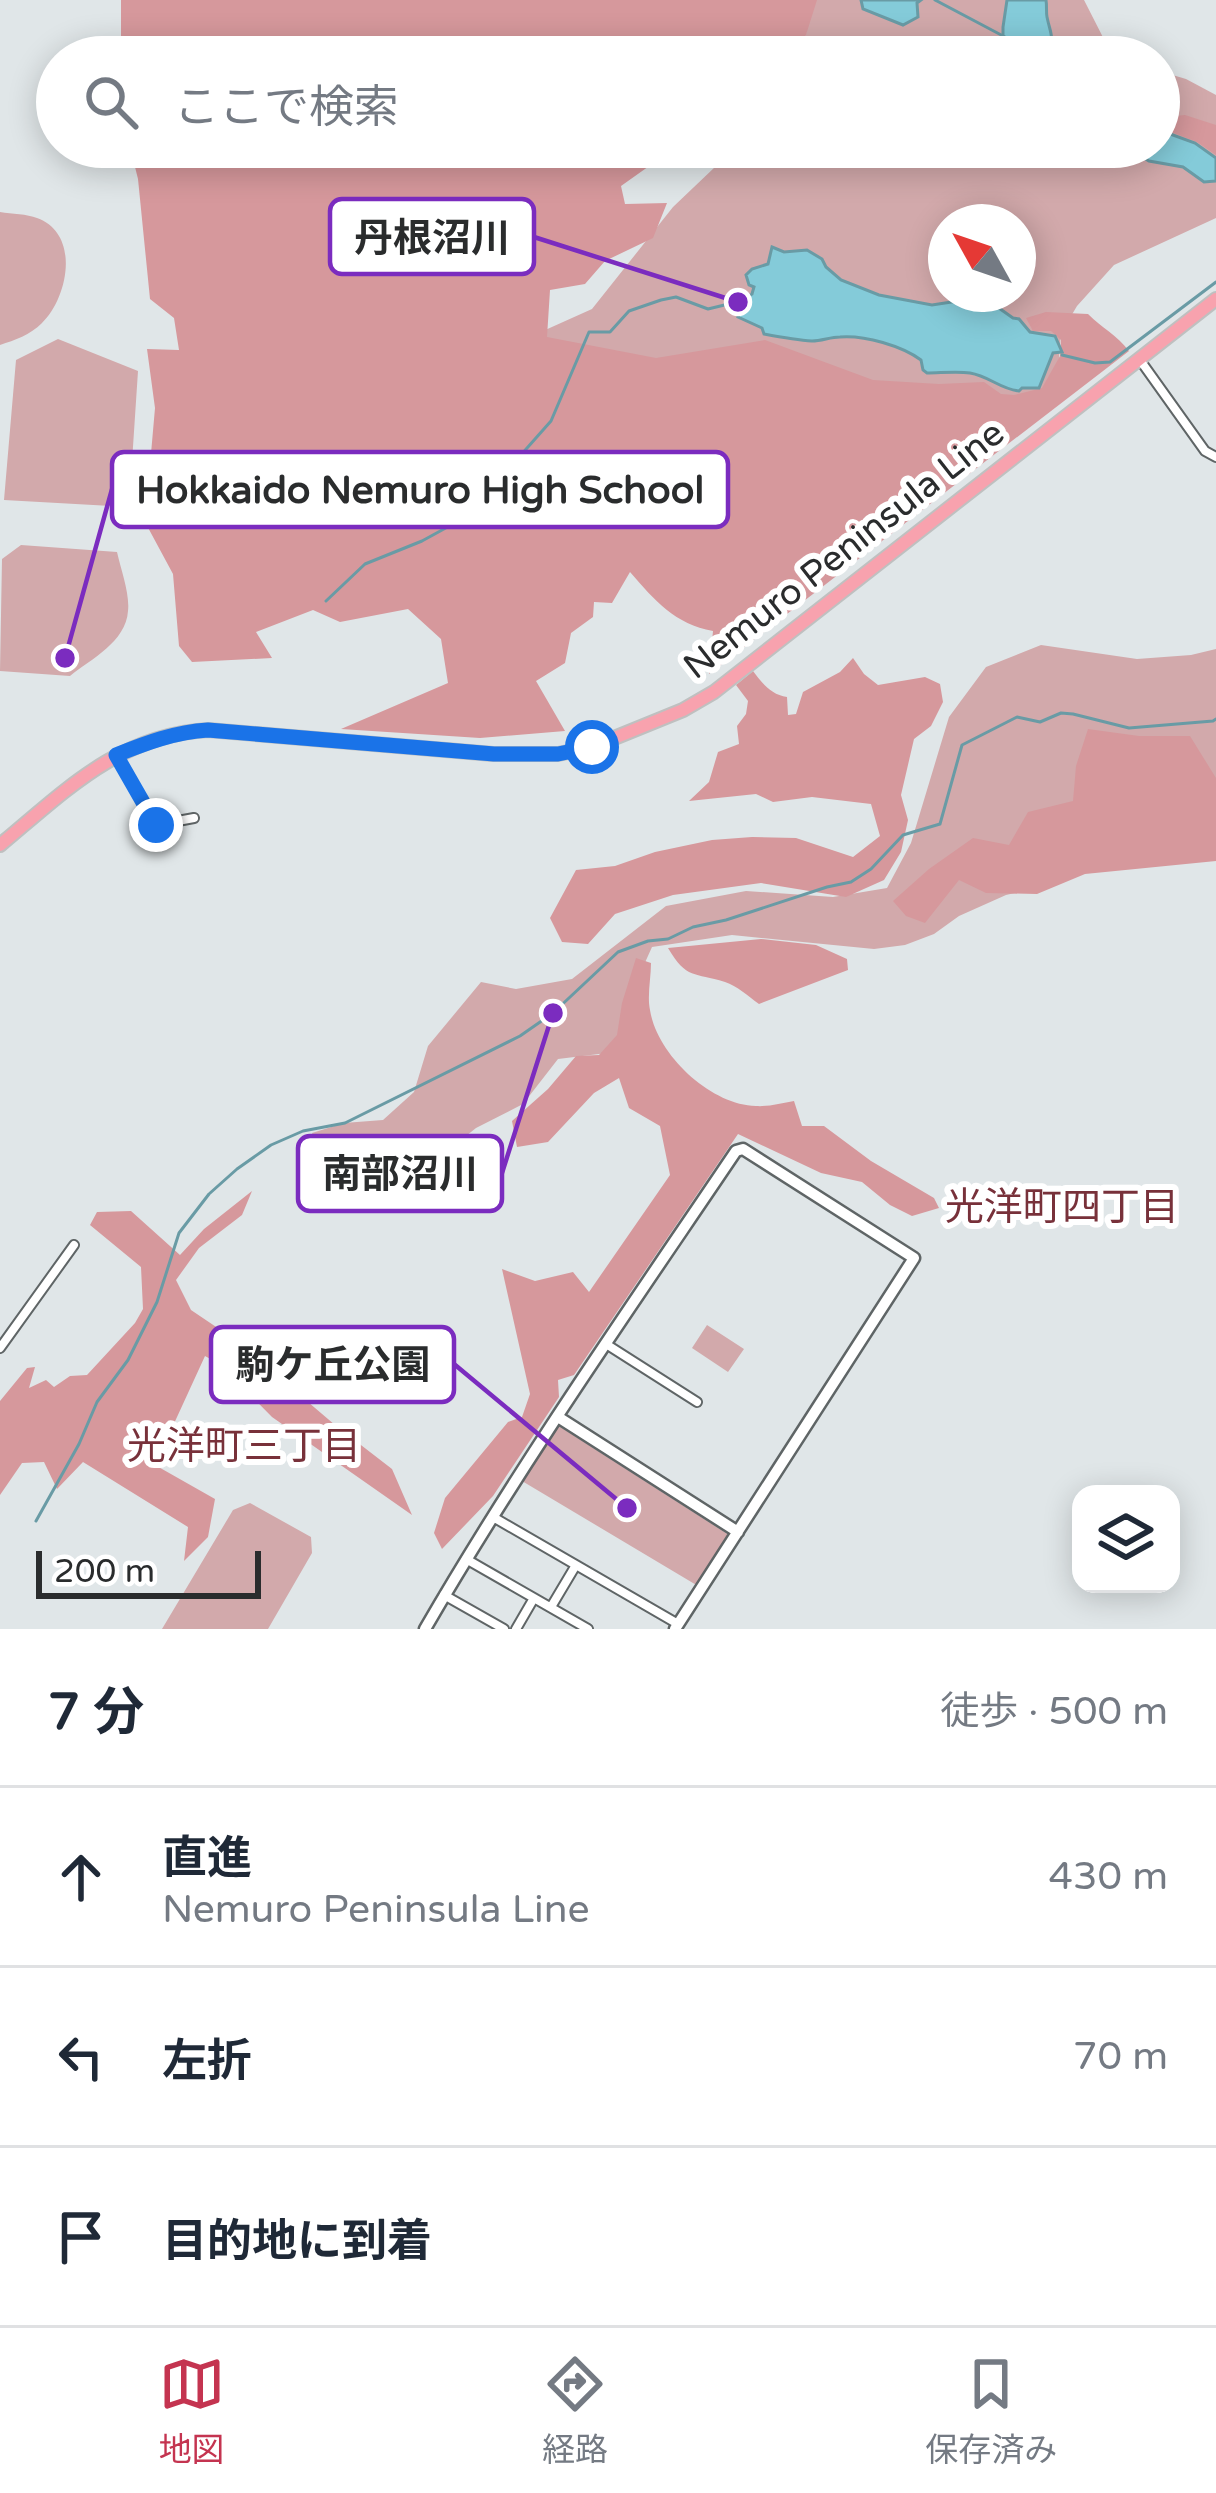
<!DOCTYPE html>
<html lang="ja">
<meta charset="utf-8">
<style>
body{margin:0;font-family:"Varela Round","Noto Sans JP",sans-serif;background:#f6f6f7;color:#1f2937}
.controls{position:absolute;right:36px;bottom:36px;display:grid;overflow:hidden;border-radius:24px;box-shadow:0 6px 30px #0003}
.controls button{width:108px;height:108px;display:grid;place-items:center;padding:0;border:0;border-bottom:3px solid #e0e1e3;background:#fff;color:#1f2937;font:60px sans-serif}
.compass{position:absolute;left:928px;top:204px;width:108px;height:108px;border-radius:50%;background:#fff;box-shadow:0 6px 30px #0003;rotate:310deg}
.scale{position:absolute;left:36px;bottom:30px;width:225px;box-sizing:border-box;padding-left:12px;border:6px solid #2a2c2d;border-top:0;font-size:33px;line-height:42px;white-space:nowrap;color:#2a2c2d;-webkit-text-stroke:9px #fff;paint-order:stroke}
.stop{position:absolute;width:36px;height:36px;margin:-27px;border:9px solid #1a73e8;border-radius:50%;background:#fff}
.stop.end{background:#1a73e8;border-color:#fff;box-shadow:0 3px 12px #0008}
.list{margin:0;padding:0;list-style:none}
h2{display:flex;justify-content:space-between;align-items:center;height:156px;margin:0;padding:0 48px;font-size:51px}
h2 small{font-size:39px;font-weight:400;color:#747a83}
.list li{display:grid;grid-template-columns:78px 1fr auto;gap:36px;align-items:center;box-sizing:border-box;height:180px;padding:0 48px;border-top:3px solid #e0e1e3}
.list b{display:block;font-size:45px;white-space:nowrap}
.list p{margin:0;font-size:39px;white-space:nowrap;color:#747a83}
.list em{font-size:39px;font-style:normal;color:#747a83}
.icon{flex:none;width:66px;height:66px;fill:none;stroke:currentColor;stroke-width:2;stroke-linecap:round;stroke-linejoin:round}
.map{position:relative;flex:none;width:1216px;height:1629px;overflow:hidden}
.search{position:absolute;background:#fff;box-shadow:0 6px 30px #0003;left:36px;right:36px;top:36px;height:132px;display:flex;align-items:center;gap:30px;box-sizing:border-box;padding:0 42px;border-radius:66px;color:#747a83;font-size:45px}
.sheet{height:696px;background:#fff}
nav{display:flex;justify-content:space-around;align-items:center;box-sizing:border-box;height:168px;border-top:3px solid #e0e1e3;background:#fff;font-size:33px;color:#747a83}
nav a{display:grid;justify-items:center;gap:6px}
nav .on{color:#c43450}
.map>svg:first-child{display:block}
.green{fill:#d2a9ab;fill-rule:evenodd}
.forest{fill:#d6989c}
.water{fill:#84cbd9;stroke:#699ba5;stroke-width:3}
.lines{fill:none;stroke-linecap:round;stroke-linejoin:round}
.stream{stroke:#699ba5;stroke-width:3}
.minor-casing{stroke:#5f6566;stroke-width:12}
.tertiary-casing{stroke:#5f6566;stroke-width:15}
.primary-casing{stroke:#bfc0c0;stroke-width:16}
.minor{stroke:#fff;stroke-width:8}
.tertiary{stroke:#fff;stroke-width:10}
.primary{stroke:#f8a2ae;stroke-width:12}
.route{stroke:#1a73e8;stroke-width:15}
.labels{text-anchor:middle;dominant-baseline:central;stroke-width:12;stroke-linejoin:round;paint-order:stroke}
.street-label{font-size:36px;fill:#2a2c2d;stroke:#fff}
.neighbourhood-label{font-size:39px;fill:#78313a;stroke:#fff}
.leader{fill:none;stroke:#7b2cbf;stroke-width:4.5}
.callout-dot{fill:#7b2cbf;stroke:#fff;stroke-width:4.5}
.callout{fill:#fff;stroke:#7b2cbf;stroke-width:4.5}
.callout-label{font-size:39px;text-anchor:middle;font-weight:bold;fill:#2a2c2d}
</style>
<div class="map">
<svg width="1216" height="1629" viewBox="0 0 1216 1629">
<rect width="100%" height="100%" fill="#e0e6e8"/>
<!-- green -->
<path class="green" d="M813 0H1084L1113 57H801Z
M1159 71 1186 79 1216 95V218L1114 265 1077 306 1061 333 1057 383 1025 410 559 376 543 331 592 309 673 207 736 147H1159ZM946 222H1018V294H946Z
M0 212C12 214 27 214 37 218 81 234 68 298 42 323 30 335 15 340 0 345Z
M58 339 138 371 129 507 4 500 16 360Z
M21 545 117 552C121 570 130 594 128 611 126 642 91 659 70 676L0 671 2 559Z
M1041 645 1137 659 1191 655 1216 649V824L1116 841 1024 891 1006 895 959 916 934 934 905 945 874 949 732 935 652 947 634 987 639 1027 607 1053 558 1059 523 1104 476 1128 451 1148H398L386 1182 368 1201 348 1178 321 1159 312 1133 344 1123 383 1120 414 1092 428 1046 481 982 516 989 572 979 666 906 746 891 833 897 887 888 911 843 949 717 986 667Z
M707 1325 744 1349 728 1372 692 1348Z
M559 1426 729 1535 698 1586 522 1481Z
M250 1503 311 1537 312 1553 268 1629H162L233 1510Z"/>
<!-- forest -->
<path class="forest" d="M121 0H817L799 57H121Z
M1185 115 1216 125V155L1197 142 1171 132 1170 126 1175 116Z
M130 147H676L621 186 625 204 667 203 653 238 605 261 585 284 550 290 547 337 656 358 765 340 873 380 939 384 984 382 1001 394 1014 395 1042 388 1060 356 1061 340 1051 331H1033L1026 318 1046 312 1088 314C1102 328 1117 335 1129 351L709 674 713 631C675 624 655 601 630 572L612 603 594 602 593 617 571 633 565 663 536 681 565 731 480 738 341 729 448 683 441 639 408 609 340 622 313 610 256 632 272 658 192 662 179 646 173 574 145 522 155 408 147 349 179 350 174 318 150 299 138 179Z
M853 658 864 674 878 685 925 677 940 684 943 702 931 726 914 739 901 795 908 820 901 852 884 880 846 897 761 883 673 895 615 914 588 944 562 942 550 918 576 870 615 866 655 852 712 840 752 837 796 838 853 857 880 836 871 804 812 797 773 802 756 794 689 801 709 782 718 752 739 744 737 726 746 714 748 701 736 685 753 671C762 683 771 695 787 697L788 715 796 714 803 692 840 672Z
M1088 729 1139 736H1190L1216 778V861L1085 874 1037 894 986 893 959 880 925 923 906 916 893 901 929 869 973 838 1009 845 1028 812 1073 801 1076 766Z
M761 939 816 945 847 959 848 970 759 1004C748 996 737 986 725 982 694 972 687 980 668 948Z
M636 958 651 963C651 978 647 996 650 1010 657 1055 711 1105 756 1106 768 1107 782 1103 794 1101L802 1126H824L871 1161 934 1198 939 1208 912 1216 890 1205 862 1182 821 1173 738 1134 574 1375 558 1380 559 1397 493 1496 442 1549 434 1533 445 1498 508 1422 522 1417 530 1394 502 1269 535 1281 573 1272 589 1292 670 1175 660 1126 629 1108 619 1078 594 1093 548 1142 517 1147 512 1121 548 1089 576 1056 599 1055 617 1035 622 1003Z
M252 1191 242 1215 199 1248 176 1280 191 1310 234 1339 335 1425 392 1469 412 1515 272 1417 221 1365 205 1356 155 1465 215 1499 208 1537 184 1561 188 1527 83 1462 57 1489 44 1462 22 1463 0 1495V1401L27 1368 35 1367 29 1388 46 1380 54 1387 70 1376 87 1375 135 1323 143 1309 141 1267 90 1225 97 1212 131 1211 180 1255 204 1229Z"/>
<!-- water -->
<path class="water" d="M861 0H921L917 3 918 17 903 25 863 9Z
M1007 0H1046C1047 6 1046 12 1047 17 1051 37 1057 39 1042 57H1003V27Z
M1162 131 1195 143 1216 158V181L1204 182 1183 167 1149 161 1126 147H1159V132Z
M772 247 784 252 807 250 822 259 826 267 841 280 879 295 932 305 958 301H969L977 305 988 301 991 306H996L1013 318 1019 319 1030 332 1055 336 1062 352 1053 353 1039 388H1022L1019 391C1000 389 989 376 970 373 957 371 940 373 927 373L923 370 921 360C902 346 865 335 840 337 830 337 822 341 812 341 796 340 780 337 764 334L762 328 738 317 742 306 738 302 752 294 754 287 749 285 746 275 752 269 768 264Z"/>
<g class="lines">
<!-- stream -->
<path class="stream" d="M935 0 1005 37
M1062 355 1095 363 1110 362 1216 282
M326 601 365 564 422 541 453 524 489 491 551 421 589 332H610L629 311 661 300 676 297 708 309 741 301
M36 1521 79 1444 97 1402 128 1360 157 1302 179 1233 209 1194 237 1169 271 1145 303 1131 345 1123 520 1036 553 1013 618 952 648 941 668 939 693 927 726 920 827 887 851 882 871 869 903 835 940 824 962 745 1017 717 1040 722 1061 713 1073 714 1129 728 1213 721 1216 719"/>
<!-- minor casing -->
<g class="minor-casing">
<path id="minor" d="M1140 360 1205 451 1216 457
M117 757 156 825 194 818
M606 1344 697 1402
M0 1348 74 1245
M493 1517 678 1624
M466 1559 588 1629
M444 1595 504 1629
M551 1607 576 1565
M516 1629 534 1598"/>
</g>
<!-- tertiary casing -->
<g class="tertiary-casing">
<path id="tertiary" d="M558 1417 738 1532
M425 1629C520 1465 630 1308 736 1151L743 1149 914 1258 675 1629"/>
</g>
<!-- primary casing -->
<g class="primary-casing">
<path id="primary" d="M0 845C65 791 119 735 208 730L493 754H558L592 747 683 710 714 692 1216 299"/>
</g>
<!-- minor -->
<use href="#minor" class="minor"/>
<!-- tertiary -->
<use href="#tertiary" class="tertiary"/>
<!-- primary -->
<use href="#primary" class="primary"/>
</g>
<g class="lines">
<!-- route -->
<path class="route" d="M156 825 116 755C146 743 175 732 208 730L494 754H558L592 747"/>
</g>
<g class="labels">
<!-- street labels -->
<g class="street-label">
<text transform="translate(844 550) rotate(-38)">Nemuro Peninsula Line</text>
</g>
<!-- neighbourhood labels -->
<g class="neighbourhood-label">
<text x="1062" y="1207">光洋町四丁目</text>
<text x="244" y="1446">光洋町三丁目</text>
</g>
</g>
<!-- callouts -->
<path class="leader" d="M738 302L534 237M65 658L112 489M553 1013L502 1173M627 1508L454 1364"/>
<g class="callout-dot">
<circle cx="738" cy="302" r="12"/>
<circle cx="65" cy="658" r="12"/>
<circle cx="553" cy="1013" r="12"/>
<circle cx="627" cy="1508" r="12"/>
</g>
<g class="callout">
<rect x="330" y="199" width="204" height="75" rx="12"/>
<rect x="112" y="452" width="616" height="75" rx="12"/>
<rect x="298" y="1136" width="204" height="75" rx="12"/>
<rect x="211" y="1327" width="243" height="75" rx="12"/>
</g>
<g class="callout-label">
<text x="432" y="251">丹根沼川</text>
<text x="420" y="503">Hokkaido Nemuro High School</text>
<text x="400" y="1187">南部沼川</text>
<text x="333" y="1378">駒ケ丘公園</text>
</g>
</svg>
<div class="controls">
<button><svg class="icon" aria-label="layers" viewBox="0 0 24 24"><path d="M12 4l9 5-9 5-9-5zM3 14l9 5 9-5"/></svg></button>
</div>
<svg class="compass" viewBox="-18 -18 36 36"><path d="M0-13l5 13h-10z" fill="#e53935"/><path d="M0 13l5-13h-10z" fill="#747a83"/></svg>
<div class="scale">200 m</div>
<div class="stop" style="left:592px;top:747px"></div>
<div class="stop end" style="left:156px;top:825px"></div>
<div class="search"><svg class="icon" aria-label="search" viewBox="0 0 24 24"><circle cx="10" cy="10" r="6"/><path d="M15 15l6 6"/></svg>ここで検索</div>
</div>
<section class="sheet">
<h2>7 分<small>徒歩 · 500 m</small></h2>
<ul class="list">
<li><svg class="icon" aria-label="ahead" viewBox="0 0 24 24"><path d="M12 20V5M6 11l6-6 6 6"/></svg><div><b>直進</b><p>Nemuro Peninsula Line</p></div><em>430 m</em></li>
<li><svg class="icon" aria-label="left" viewBox="0 0 24 24"><path d="M17 20v-9H6M10 6l-5 5 5 5"/></svg><div><b>左折</b></div><em>70 m</em></li>
<li><svg class="icon" aria-label="arrive" viewBox="0 0 24 24"><path d="M6 21V4h12l-3 4 3 4H6"/></svg><div><b>目的地に到着</b></div></li>
</ul>
</section>
<nav>
<a class="on"><svg class="icon" aria-label="map" viewBox="0 0 24 24"><path d="M3 6l6-2 6 2 6-2v14l-6 2-6-2-6 2zM9 4v14M15 6v14"/></svg>地図</a>
<a><svg class="icon" aria-label="directions" viewBox="0 0 24 24"><path d="M12 3l9 9-9 9-9-9zM9 14v-3h6M13 9l2 2-2 2"/></svg>経路</a>
<a><svg class="icon" aria-label="saved" viewBox="0 0 24 24"><path d="M7 4h10v16l-5-4-5 4z"/></svg>保存済み</a>
</nav>
